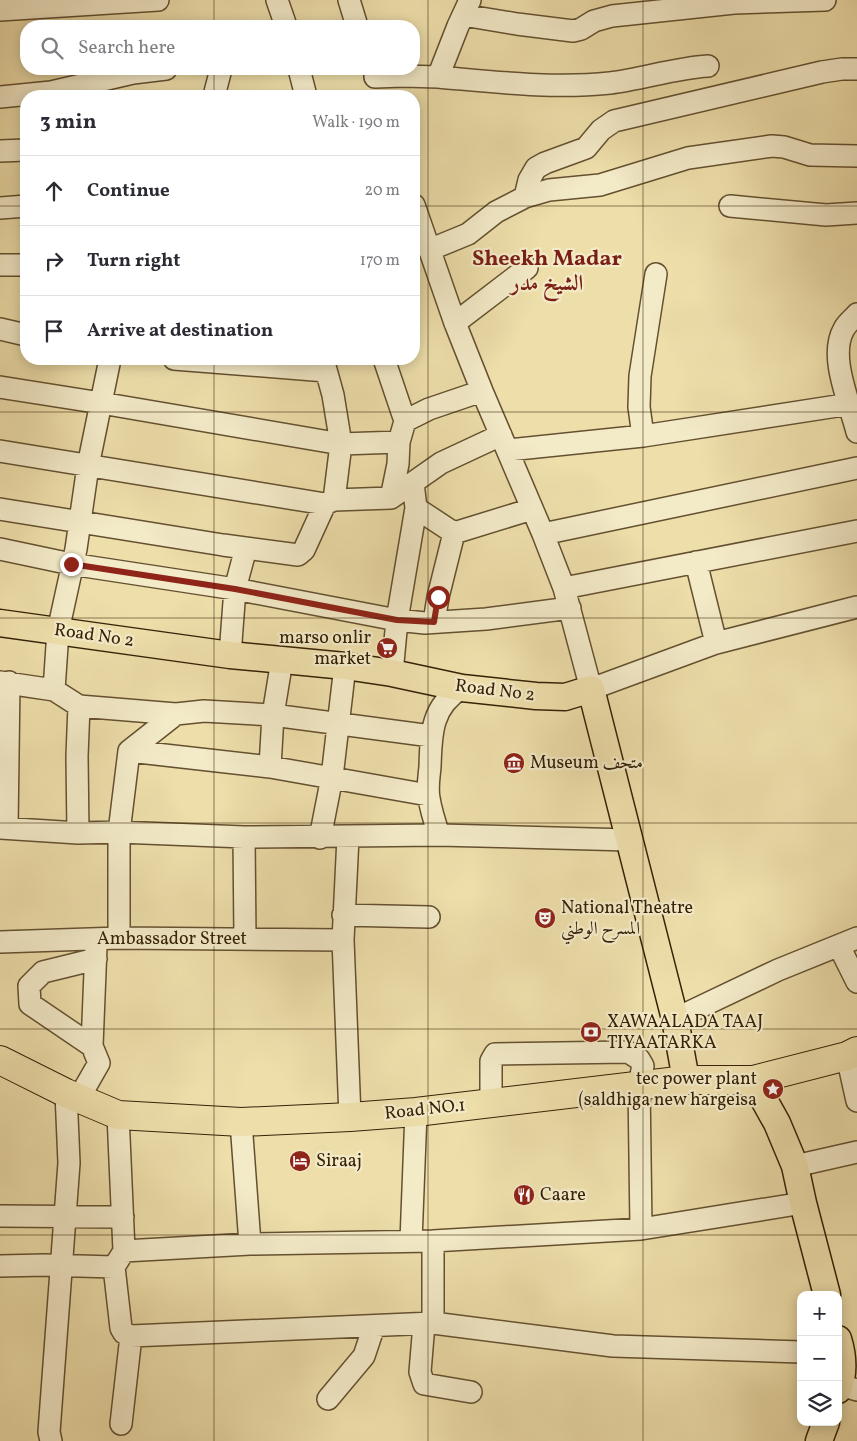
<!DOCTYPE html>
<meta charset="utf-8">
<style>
body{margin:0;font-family:Vollkorn,Amiri,serif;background:#f7f7f7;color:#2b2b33}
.controls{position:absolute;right:15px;bottom:15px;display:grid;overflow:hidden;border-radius:10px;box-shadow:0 2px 12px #0003}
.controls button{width:45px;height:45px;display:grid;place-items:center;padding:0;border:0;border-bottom:1px solid #e1e1e2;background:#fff;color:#2b2b33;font:25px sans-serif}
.stop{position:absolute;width:15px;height:15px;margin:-11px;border:4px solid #8f2418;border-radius:50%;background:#fff}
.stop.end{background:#8f2418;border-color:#fff;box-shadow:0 1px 5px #0008}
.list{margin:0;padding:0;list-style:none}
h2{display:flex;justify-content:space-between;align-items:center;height:65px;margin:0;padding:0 20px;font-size:21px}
h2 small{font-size:16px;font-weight:400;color:#7c7c81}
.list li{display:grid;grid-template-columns:32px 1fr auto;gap:15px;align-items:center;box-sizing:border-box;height:70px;padding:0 20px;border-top:1px solid #e1e1e2}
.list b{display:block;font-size:19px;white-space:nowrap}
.list em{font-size:16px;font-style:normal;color:#7c7c81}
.icon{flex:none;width:28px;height:28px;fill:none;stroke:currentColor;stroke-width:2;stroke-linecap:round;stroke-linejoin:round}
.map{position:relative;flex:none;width:857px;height:1441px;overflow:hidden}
.search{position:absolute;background:#fff;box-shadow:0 2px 12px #0003;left:20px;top:20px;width:400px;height:55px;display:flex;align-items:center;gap:12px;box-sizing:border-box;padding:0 18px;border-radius:20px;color:#7c7c81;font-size:19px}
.panel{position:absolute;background:#fff;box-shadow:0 2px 12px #0003;left:20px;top:90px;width:400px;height:275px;border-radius:20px}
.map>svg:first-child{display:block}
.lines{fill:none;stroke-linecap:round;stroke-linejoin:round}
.minor-casing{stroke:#645030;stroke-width:24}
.major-casing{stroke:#362107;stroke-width:29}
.highway-casing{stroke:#362107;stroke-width:30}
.minor{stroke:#f3eac8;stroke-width:21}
.major{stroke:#eddeaa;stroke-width:26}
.highway{stroke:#eddeaa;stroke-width:28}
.route{stroke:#8f2418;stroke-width:6}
.grid{fill:none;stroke:#362107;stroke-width:1;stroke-opacity:0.55}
.labels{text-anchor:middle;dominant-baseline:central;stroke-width:4.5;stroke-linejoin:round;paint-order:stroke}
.street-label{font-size:18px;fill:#362107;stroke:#f3eac8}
.poi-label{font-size:18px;fill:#362107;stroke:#f3eac8;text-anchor:start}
.district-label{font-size:22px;font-weight:bold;fill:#7a1f14;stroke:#f3eac8}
</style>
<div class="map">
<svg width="857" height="1441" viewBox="0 0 857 1441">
<rect width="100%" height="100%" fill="#eddeaa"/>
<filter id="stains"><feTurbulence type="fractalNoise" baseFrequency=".004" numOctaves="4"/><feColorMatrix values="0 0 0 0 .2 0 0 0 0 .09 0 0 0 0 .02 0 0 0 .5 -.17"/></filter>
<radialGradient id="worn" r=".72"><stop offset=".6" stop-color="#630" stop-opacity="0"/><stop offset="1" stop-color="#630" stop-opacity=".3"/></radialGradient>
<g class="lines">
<!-- minor casing -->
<g class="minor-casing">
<path id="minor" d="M277 0 286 26
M349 0 357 26
M0 10 158 0
M463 15 517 24 573 31 581 29 594 21 612 16 734 3 825 0
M299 69 306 96
M375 77 404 76 438 77 458 26 470 0
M438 77C496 82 553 89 610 83 643 79 675 68 708 66
M214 96 221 69
M0 97 51 92 133 73 166 69
M0 151 26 150
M525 197 529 180 536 168 545 163 586 148 601 130 614 121 822 72 842 69H857
M414 205 455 323 482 391 543 534 564 588 591 689 716 643 857 607
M730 206 826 215 857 213
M0 208 26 206
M429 250 468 234 496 212 525 197 549 190 600 185 688 158 772 146 784 147 810 155 857 156
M0 265H26
M857 314C853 319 847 323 844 329 828 356 850 403 857 432
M455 323 527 268
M0 329 26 335
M174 359 326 371
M323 359 333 395 341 444 334 500
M384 359 405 421 399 442 398 464 391 498
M0 387 101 403 341 444 399 442
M405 421 429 409 482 391
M643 436 850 404
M508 450 643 436 639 407 640 376 656 274
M0 451 325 504 334 500 391 498 441 463 501 435
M416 508 454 533
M0 509 223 545 298 555 304 550 325 504
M454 533 532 509
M543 534 857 468
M0 549 71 564 235 589 397 620 425 623 486 619 570 608
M696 562 716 643
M564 588 857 531
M434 622 438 597 454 533
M230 655 235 589 246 548
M392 673 397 620 416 508 413 483
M0 682 54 690 79 706 176 714 204 711 273 715 431 736
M54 690 58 631 76 549 88 466 110 359
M129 751 270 767 428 795
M270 767 273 715 282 660
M0 828 78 833 119 832 244 837 439 835 629 840
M7 828 9 682
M78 833 77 756 79 706
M439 835C435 823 431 811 429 798 427 788 429 777 430 767 431 735 431 706 462 688
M244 837 245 938
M348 837 343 940 350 1117
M320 838 332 777 345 666
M343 915 429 917
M119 938V832L129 751 176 714
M0 942 119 938 343 940
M839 946 857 982
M675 1019 778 970 857 938
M92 1046 30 1004 29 986 43 972 96 959
M847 1056 857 1101
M79 1098 99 1063 92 1046 96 947
M491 1102V1061L495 1054 628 1052 639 1059 643 1066 639 1084 641 1229
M118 1115 124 1251
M241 1122 250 1244
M795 1166 857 1152
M0 1216 123 1217
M411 1241 416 1112
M433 1241V1323L613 1346 801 1352
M0 1266 45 1265 114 1267
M433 1323 131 1336 124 1333 121 1328 114 1267 124 1251 250 1244 433 1241 641 1229 803 1203
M424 1324 420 1372 424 1384 471 1392
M840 1385 857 1390
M328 1399 364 1356 374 1326
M121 1424 131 1336
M51 1441 49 1432 69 1163 66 1093"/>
</g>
<!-- major casing -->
<g class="major-casing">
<path id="major" d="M0 623 230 655 345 666 392 673 462 688 536 696 565 697 591 689 675 1019 686 1080
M753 1080 777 1123 795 1166 803 1203 827 1295
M838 1339C843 1355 844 1374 838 1390
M819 1441 826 1422"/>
</g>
<!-- highway casing -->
<g class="highway-casing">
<path id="highway" d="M0 1060 66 1093 118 1115 241 1122 350 1117 416 1112 686 1080H753L847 1056 857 1051"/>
</g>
<!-- minor -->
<use href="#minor" class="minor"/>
<!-- major -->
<use href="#major" class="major"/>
<!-- highway -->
<use href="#highway" class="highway"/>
</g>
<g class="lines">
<!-- route -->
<path class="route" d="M71 564 235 589 397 620 434 622 438 597"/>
</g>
<!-- grid -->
<path class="grid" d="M214 0V26M428 0V1441M643 0V1441M214 69V96M0 206H26M414 206H857M214 359V1441M0 412H857M0 618H857M0 823H857M0 1029H857M0 1235H857"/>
<!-- icons -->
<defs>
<g id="supermarket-disc" transform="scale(1.125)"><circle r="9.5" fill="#8f2418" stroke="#f3eac8"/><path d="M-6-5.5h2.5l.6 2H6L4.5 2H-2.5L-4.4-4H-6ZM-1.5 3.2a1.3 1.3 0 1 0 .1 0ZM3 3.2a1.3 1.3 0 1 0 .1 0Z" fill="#fff"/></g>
<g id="museum-disc" transform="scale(1.125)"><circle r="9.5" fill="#8f2418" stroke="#f3eac8"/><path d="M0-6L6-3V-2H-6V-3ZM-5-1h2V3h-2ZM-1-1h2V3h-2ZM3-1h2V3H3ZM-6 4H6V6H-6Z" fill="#fff"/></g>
<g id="theatre-disc" transform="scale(1.125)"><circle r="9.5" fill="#8f2418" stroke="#f3eac8"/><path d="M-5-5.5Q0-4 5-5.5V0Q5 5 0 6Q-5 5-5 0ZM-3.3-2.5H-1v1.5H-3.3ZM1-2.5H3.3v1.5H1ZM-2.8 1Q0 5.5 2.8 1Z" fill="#fff"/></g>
<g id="bank-disc" transform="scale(1.125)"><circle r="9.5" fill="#8f2418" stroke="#f3eac8"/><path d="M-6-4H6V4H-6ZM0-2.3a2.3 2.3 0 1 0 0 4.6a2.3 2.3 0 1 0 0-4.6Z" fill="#fff"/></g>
<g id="sight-disc" transform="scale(1.125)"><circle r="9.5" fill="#8f2418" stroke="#f3eac8"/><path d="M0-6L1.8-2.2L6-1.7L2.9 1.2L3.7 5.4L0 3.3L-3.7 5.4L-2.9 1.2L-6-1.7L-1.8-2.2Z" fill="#fff"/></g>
<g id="hotel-disc" transform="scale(1.125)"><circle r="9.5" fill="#8f2418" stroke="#f3eac8"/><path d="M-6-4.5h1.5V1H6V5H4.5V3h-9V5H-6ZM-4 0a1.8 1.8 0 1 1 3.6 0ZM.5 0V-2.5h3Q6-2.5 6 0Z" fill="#fff"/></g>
<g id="restaurant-disc" transform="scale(1.125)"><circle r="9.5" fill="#8f2418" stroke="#f3eac8"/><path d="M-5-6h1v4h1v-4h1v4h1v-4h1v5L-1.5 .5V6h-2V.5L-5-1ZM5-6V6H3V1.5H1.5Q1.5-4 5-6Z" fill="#fff"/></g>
</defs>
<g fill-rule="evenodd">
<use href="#supermarket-disc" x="387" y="648"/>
<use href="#museum-disc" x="514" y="763"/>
<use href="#theatre-disc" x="545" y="918"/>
<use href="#bank-disc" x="591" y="1032"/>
<use href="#sight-disc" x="773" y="1089"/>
<use href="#hotel-disc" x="300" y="1161"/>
<use href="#restaurant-disc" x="524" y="1195"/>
</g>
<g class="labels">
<!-- street labels -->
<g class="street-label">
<text transform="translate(94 636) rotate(8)">Road No 2</text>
<text transform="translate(495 691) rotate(7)">Road No 2</text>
<text x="172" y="939">Ambassador Street</text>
<text transform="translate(425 1110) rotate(-6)">Road NO.1</text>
</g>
<!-- poi labels -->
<g class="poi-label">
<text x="371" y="638" text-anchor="end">marso onlir<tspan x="371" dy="21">market</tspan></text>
<text x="530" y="763">Museum متحف</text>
<text x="561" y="908">National Theatre<tspan x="561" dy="21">المسرح الوطني</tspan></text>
<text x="607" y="1022">XAWAALADA TAAJ<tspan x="607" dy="21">TIYAATARKA</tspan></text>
<text x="757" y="1079" text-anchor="end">tec power plant<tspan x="757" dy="21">(saldhiga new hargeisa</tspan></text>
<text x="316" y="1161">Siraaj</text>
<text x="540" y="1195">Caare</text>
</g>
<!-- district labels -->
<g class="district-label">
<text x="547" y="259">Sheekh Madar<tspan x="547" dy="25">الشيخ مدر</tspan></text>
</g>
</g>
<rect width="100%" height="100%" filter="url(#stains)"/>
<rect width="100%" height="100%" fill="url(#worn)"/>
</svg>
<div class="controls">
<button>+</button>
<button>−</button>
<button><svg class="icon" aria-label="layers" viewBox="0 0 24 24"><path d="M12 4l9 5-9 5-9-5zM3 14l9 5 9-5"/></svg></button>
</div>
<div class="stop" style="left:438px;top:597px"></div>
<div class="stop end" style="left:71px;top:564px"></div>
<div class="search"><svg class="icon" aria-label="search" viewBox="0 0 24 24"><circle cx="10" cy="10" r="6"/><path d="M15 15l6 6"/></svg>Search here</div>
<section class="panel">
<h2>3 min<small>Walk · 190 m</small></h2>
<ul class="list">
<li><svg class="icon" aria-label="ahead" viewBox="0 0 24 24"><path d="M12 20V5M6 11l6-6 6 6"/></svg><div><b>Continue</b></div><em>20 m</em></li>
<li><svg class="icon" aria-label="right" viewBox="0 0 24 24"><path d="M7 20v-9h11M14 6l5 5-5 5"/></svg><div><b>Turn right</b></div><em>170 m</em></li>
<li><svg class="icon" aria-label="arrive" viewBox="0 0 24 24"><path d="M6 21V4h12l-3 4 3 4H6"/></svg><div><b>Arrive at destination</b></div></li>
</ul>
</section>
</div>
